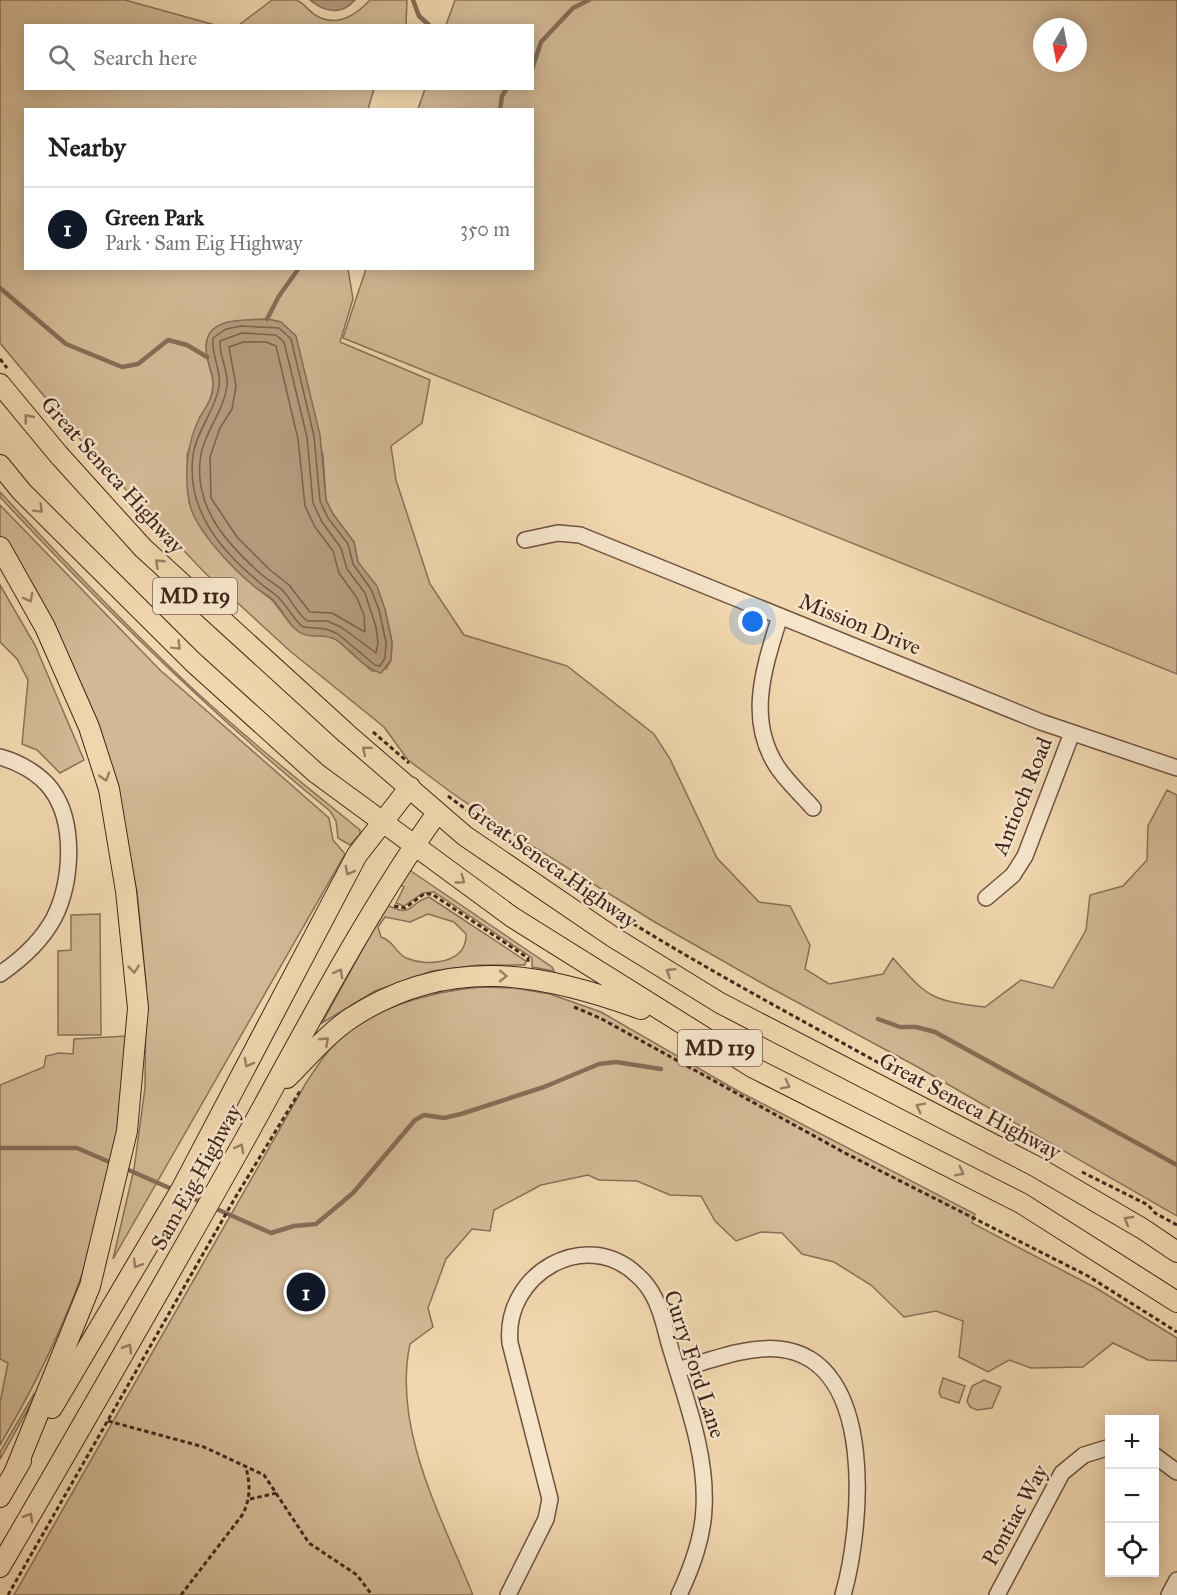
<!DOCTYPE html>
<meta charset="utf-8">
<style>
body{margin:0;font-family:"IM FELL Great Primer",serif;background:#f2f2f2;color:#202124}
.controls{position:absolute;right:18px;bottom:18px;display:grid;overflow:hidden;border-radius:0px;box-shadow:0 3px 15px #0003}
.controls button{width:54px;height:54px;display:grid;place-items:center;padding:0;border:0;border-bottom:2px solid #e0e0e0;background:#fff;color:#202124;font:30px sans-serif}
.compass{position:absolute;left:1033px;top:18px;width:54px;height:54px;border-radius:50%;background:#fff;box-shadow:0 3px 15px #0003;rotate:190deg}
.you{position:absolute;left:753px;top:622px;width:21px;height:21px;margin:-15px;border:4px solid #fff;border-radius:50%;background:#1a73e8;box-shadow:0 0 0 9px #1a73e833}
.badge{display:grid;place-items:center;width:39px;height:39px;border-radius:50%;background:#111827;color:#fff;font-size:20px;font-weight:700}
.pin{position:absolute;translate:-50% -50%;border:3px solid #fff;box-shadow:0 2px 6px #0006}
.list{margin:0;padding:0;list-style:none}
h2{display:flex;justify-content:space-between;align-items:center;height:78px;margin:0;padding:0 24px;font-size:26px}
h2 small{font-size:20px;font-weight:400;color:#757577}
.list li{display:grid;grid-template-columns:39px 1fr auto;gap:18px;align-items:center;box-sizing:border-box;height:84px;padding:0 24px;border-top:2px solid #e0e0e0}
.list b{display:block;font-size:22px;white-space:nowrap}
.list p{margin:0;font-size:20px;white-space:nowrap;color:#757577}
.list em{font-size:20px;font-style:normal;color:#757577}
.icon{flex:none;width:33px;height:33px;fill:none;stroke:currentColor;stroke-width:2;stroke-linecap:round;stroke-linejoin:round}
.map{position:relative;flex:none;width:1177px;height:1595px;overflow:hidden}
.search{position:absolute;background:#fff;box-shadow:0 3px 15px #0003;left:24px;top:24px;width:510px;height:66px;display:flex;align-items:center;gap:15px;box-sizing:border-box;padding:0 21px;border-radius:0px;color:#757577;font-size:22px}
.panel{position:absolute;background:#fff;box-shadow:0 3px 15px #0003;left:24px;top:108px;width:510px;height:162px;border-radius:0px}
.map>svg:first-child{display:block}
.green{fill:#d3b996;stroke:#8b7058;stroke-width:1.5;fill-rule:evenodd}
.water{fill:#b69b7d;stroke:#886c56;stroke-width:1.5}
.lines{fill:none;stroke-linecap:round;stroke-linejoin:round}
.shore{stroke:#7c604c;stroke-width:1.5}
.stream{stroke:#886c56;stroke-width:4.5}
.minor-casing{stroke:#6e5240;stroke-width:18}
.major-casing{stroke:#43261b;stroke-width:22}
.path{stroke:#43261b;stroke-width:3;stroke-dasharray:4.5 3;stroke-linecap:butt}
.minor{stroke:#f6e5cb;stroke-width:15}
.major{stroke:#f1d7af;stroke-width:20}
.oneway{stroke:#9a7e65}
.labels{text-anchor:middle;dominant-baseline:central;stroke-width:5;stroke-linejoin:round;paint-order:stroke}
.shield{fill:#f6e5cb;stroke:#795f50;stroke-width:1.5}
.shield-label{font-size:21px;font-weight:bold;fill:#43261b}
.street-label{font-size:22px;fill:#43261b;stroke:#f6e5cb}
</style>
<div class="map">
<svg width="1177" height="1595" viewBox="0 0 1177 1595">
<rect width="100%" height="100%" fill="#f1d7af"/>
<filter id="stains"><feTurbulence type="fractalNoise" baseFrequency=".00333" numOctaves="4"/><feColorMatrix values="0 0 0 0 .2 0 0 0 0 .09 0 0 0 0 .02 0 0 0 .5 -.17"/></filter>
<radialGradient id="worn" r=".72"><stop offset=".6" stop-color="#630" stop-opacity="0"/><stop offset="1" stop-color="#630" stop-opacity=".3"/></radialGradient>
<!-- green -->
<path class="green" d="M0 0H125L215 25 26 26V88L374 89 368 109 26 110V268L348 269 353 299 340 342 430 380 422 423 391 446 396 480 430 584 464 635 567 666 654 734 670 759 717 858 759 902 790 906 810 945 805 969 829 984 883 974 893 958C929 999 931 1000 985 1007L1021 980 1053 988 1086 930 1090 895 1123 886 1147 860 1148 826 1167 790 1177 795V1216L916 1066 767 986 653 921 505 829 452 793 408 760 384 727 290 651 205 573 94 456 0 343ZM267 319 281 322 323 455 326 500 333 514 354 542 358 562 385 609 392 642 391 660 386 669 372 671 336 639 324 635H307L292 626 273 601 254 586 237 569 189 502 187 455 200 417 210 402 214 383 207 357 247 320Z
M272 0C279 0 289 0 296 0 303 2 309 11 315 15 336 28 356 15 370 0H407L406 25H239Z
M455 0H1177V674L343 338 366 269 532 268V110L418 109 425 89 532 88V26L446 25ZM1042 27H1078V63H1042Z
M0 492C62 559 125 625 192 688 246 738 303 784 360 830V834L350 845 338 838 336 821 330 811C212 715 104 609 0 497Z
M0 505 160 670 329 818 333 840 345 854 113 1259 134 1169 145 1088 146 984 137 892 122 815 0 537Z
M0 585 35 645 84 760 60 773 37 750 22 744 28 680 17 659 0 642Z
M408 869 552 967 554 971 532 967V958L434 892 423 893 404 906 396 903 404 887 399 884Z
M429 897 526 961 525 965H479L432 971 375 991 322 1023 387 905C414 919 409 902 429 897ZM428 914 454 922 466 934C467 964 427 967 406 958 395 952 394 941 381 937L378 927 385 917 410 922Z
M100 914 101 1035H58V951L71 950V915Z
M480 987 514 988 550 994 601 1012 738 1091 975 1214 972 1223 1096 1288 1177 1338V1361L1148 1360 1113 1343 1083 1367 1031 1368 1009 1360 988 1372 959 1357 963 1321 936 1311 904 1317 871 1285 834 1262 802 1254 782 1233 761 1232 736 1241 715 1221 701 1196 670 1195 637 1181 599 1180 588 1175 541 1185 494 1210 490 1231 472 1229 446 1259 428 1308 433 1327 410 1344C392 1429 442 1518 473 1595H14L306 1083C314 1071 322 1058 331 1048 368 1008 428 992 480 987Z
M126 1036C124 1066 123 1097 119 1127 104 1241 58 1347 0 1445V1403L8 1363 0 1359V1085L44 1067 46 1056 59 1053 73 1054 74 1039Z
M943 1378 965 1386 959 1403 941 1397 939 1392Z
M984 1380 1001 1387 992 1408 977 1410 970 1407 967 1401 972 1386Z
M34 1394 36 1395 0 1459V1452Z"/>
<!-- water -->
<path class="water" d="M310 0H355C342 15 325 13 310 0Z
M267 319 281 322 296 336 320 435 326 500 333 514 354 542 358 562 377 586 385 609 392 642 391 660 381 673C365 669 351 651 338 641 325 632 311 640 299 632 287 624 283 610 273 600 268 595 261 592 255 587 234 570 193 528 189 501 184 474 187 442 200 417 205 408 210 403 212 393 215 379 210 370 207 357 199 316 240 321 267 319Z"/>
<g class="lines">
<!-- shore -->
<path class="shore" d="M241 326 279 328 291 339 314 436 320 501 328 518 348 544 353 564 371 589 379 610 386 642 385 658 380 666 375 665 338 634 326 629 303 627C292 618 287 605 277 596 271 591 264 587 259 582 219 549 186 509 193 455 197 429 215 411 219 387 222 371 211 355 213 338L226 329Z
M242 333 276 335 284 342 307 437 313 503 322 522 341 548 347 569 365 593 376 627 378 643 376 653 341 627 327 621H307C297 613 292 601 284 592 278 585 269 581 262 575 226 543 192 506 201 454 206 429 224 411 227 386 229 371 219 357 220 341Z
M243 342H266L276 346 298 439 305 506 315 527 333 551 339 573 357 598 364 615 365 632 332 613 310 612 289 585 269 569 237 537 211 498 210 457 220 428 232 409 236 386 229 347Z"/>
<!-- stream -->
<path class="stream" d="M413 0 419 16 430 26
M532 69 541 42 573 8 589 0
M500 110 502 96 507 88
M0 288 66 344 122 367 138 364 168 340 187 345 207 357
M267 319 279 296 299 268
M878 1019 900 1027H916L935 1032 1177 1165
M0 1148H77L114 1164
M124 1168 174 1190
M185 1195 205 1204
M212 1207 271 1233 294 1226 316 1224 353 1193 415 1120 424 1115 444 1118 461 1114 544 1087 599 1064 616 1062 661 1069"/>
<!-- minor casing -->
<g class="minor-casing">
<path id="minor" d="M525 540 558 533 580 535 1041 722 1177 768
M780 616C765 665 746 717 776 765 786 781 801 794 813 808
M0 757C18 762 39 773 51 789 76 822 72 882 54 918 41 942 22 959 0 974
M986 898 1013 875 1025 856 1072 733
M677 1370C709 1361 745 1346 779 1349 878 1359 862 1529 843 1595
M1154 1455 1177 1472
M508 1595 546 1519 550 1499 510 1343C503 1274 586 1226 637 1275 644 1281 650 1289 654 1297 663 1313 666 1335 672 1353 687 1403 707 1456 704 1508 703 1538 692 1567 679 1595
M997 1595 1062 1473 1084 1455 1110 1447
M1169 1595 1177 1580"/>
</g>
<!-- major casing -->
<g class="major-casing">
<path id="major" d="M0 384 58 454 143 548 347 734 465 836 613 937 720 1003 1035 1166 1143 1229 1177 1252
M0 465 22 492 193 662 316 773 512 917 752 1067 1021 1203 1177 1302
M0 547 45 627 89 727 109 789 126 891 138 1008 127 1131 90 1286 15 1471
M287 1078C307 1058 328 1033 351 1018 447 955 540 972 641 1009
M52 1408 182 1188 357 855 410 787
M0 1497 21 1461
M0 1567C82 1426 164 1284 244 1141 305 1031 364 916 437 813"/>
</g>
<!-- path -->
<path class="path" d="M0 359 7 368
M144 521 164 542
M373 732 409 763
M448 796C508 841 569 885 632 923 725 980 820 1030 915 1083
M394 906 405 908 424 894H432L528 958V963
M574 1007 600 1018 845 1153 1088 1276 1177 1332
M1082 1172 1148 1205 1155 1213 1177 1225
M108 1421 204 1447 264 1475 309 1543 357 1575 372 1595
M250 1499 277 1493
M8 1595 235 1198 300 1091
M181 1595 243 1514C251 1496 250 1485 246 1467"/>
<!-- minor -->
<use href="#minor" class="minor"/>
<!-- major -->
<use href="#major" class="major"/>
</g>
<!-- one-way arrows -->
<defs><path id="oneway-chevron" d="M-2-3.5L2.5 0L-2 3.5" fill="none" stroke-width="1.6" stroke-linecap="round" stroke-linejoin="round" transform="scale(1.5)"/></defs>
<g class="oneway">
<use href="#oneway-chevron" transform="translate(28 418) rotate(-129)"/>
<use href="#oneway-chevron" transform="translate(39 509) rotate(45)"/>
<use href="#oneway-chevron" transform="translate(159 563) rotate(-137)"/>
<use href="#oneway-chevron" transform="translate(29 598) rotate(61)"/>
<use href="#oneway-chevron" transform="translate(177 646) rotate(45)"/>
<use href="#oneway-chevron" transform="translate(366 750) rotate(-140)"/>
<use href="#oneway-chevron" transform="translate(105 777) rotate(73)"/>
<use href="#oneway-chevron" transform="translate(349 871) rotate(118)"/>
<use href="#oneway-chevron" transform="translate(461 880) rotate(36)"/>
<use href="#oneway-chevron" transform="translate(134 969) rotate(84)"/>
<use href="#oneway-chevron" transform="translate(670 972) rotate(-148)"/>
<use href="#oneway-chevron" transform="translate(339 973) rotate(-61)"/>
<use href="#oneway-chevron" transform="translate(503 976) rotate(1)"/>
<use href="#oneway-chevron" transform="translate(325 1041) rotate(-43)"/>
<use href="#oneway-chevron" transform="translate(248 1063) rotate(118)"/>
<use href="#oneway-chevron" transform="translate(786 1085) rotate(27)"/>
<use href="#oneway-chevron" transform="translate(920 1107) rotate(-153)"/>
<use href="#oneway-chevron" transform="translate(240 1148) rotate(-61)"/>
<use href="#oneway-chevron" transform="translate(960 1172) rotate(27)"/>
<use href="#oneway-chevron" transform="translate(1128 1220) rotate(-150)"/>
<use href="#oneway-chevron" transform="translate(137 1264) rotate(121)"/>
<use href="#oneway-chevron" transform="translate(128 1348) rotate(-60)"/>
<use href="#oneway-chevron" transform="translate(29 1517) rotate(-60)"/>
</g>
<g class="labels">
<!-- shield labels -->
<g class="shield">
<rect x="153" y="578" width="84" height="36" rx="4.5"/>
<rect x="678" y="1030" width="84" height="36" rx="4.5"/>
</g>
<g class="shield-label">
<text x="195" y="596">MD 119</text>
<text x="720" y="1048">MD 119</text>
</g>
<!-- street labels -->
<g class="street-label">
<text transform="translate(113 475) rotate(48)">Great Seneca Highway</text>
<text transform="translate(860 624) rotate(22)">Mission Drive</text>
<text transform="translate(1022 796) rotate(-68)">Antioch Road</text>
<text transform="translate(552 865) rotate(35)">Great Seneca Highway</text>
<text transform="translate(970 1106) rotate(28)">Great Seneca Highway</text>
<text transform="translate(196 1177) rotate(-61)">Sam Eig Highway</text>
<text transform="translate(695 1364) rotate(72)">Curry Ford Lane</text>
<text transform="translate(1015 1515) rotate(-61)">Pontiac Way</text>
</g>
</g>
<rect width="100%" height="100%" filter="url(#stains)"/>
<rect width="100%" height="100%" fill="url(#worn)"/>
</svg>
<div class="controls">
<button>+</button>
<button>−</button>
<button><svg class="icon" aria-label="locate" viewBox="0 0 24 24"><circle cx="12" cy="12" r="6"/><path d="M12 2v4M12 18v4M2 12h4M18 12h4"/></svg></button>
</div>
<svg class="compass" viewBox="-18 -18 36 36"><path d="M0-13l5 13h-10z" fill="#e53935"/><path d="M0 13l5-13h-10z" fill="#757577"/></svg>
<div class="you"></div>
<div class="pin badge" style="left:306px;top:1292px">1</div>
<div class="search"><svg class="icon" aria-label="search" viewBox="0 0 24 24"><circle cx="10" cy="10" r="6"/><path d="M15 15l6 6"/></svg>Search here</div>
<section class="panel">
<h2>Nearby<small></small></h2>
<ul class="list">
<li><span class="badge">1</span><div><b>Green Park</b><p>Park · Sam Eig Highway</p></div><em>350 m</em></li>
</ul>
</section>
</div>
